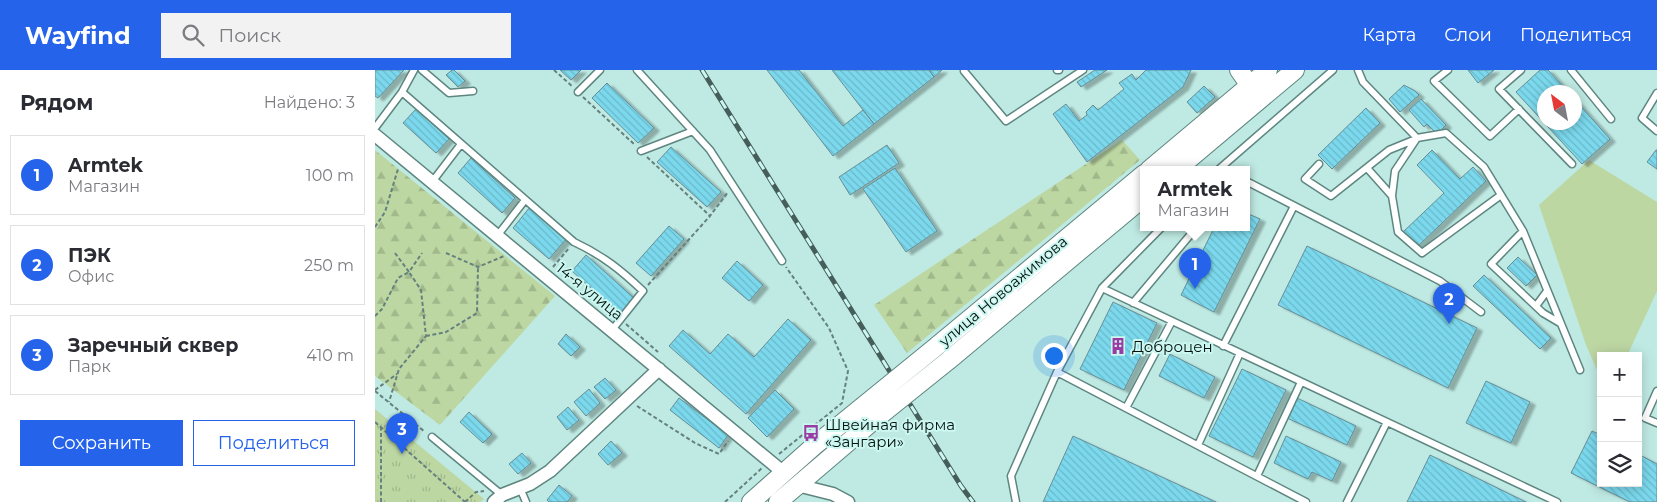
<!DOCTYPE html>
<html lang="ru">
<meta charset="utf-8">
<style>
body{margin:0;font-family:Montserrat,sans-serif;background:#f2f2f3;color:#2b2b33}
.controls{position:absolute;right:15px;bottom:15px;display:grid;overflow:hidden;border-radius:0px;box-shadow:0 2px 12px #0003}
.controls button{width:45px;height:45px;display:grid;place-items:center;padding:0;border:0;border-bottom:1px solid #e1e1e2;background:#fff;color:#2b2b33;font:25px sans-serif}
.compass{position:absolute;left:1162px;top:15px;width:45px;height:45px;border-radius:50%;background:#fff;box-shadow:0 2px 12px #0003;rotate:328deg}
.you{position:absolute;left:678px;top:285px;width:18px;height:18px;margin:-12px;border:4px solid #fff;border-radius:50%;background:#1a73e8;box-shadow:0 0 0 8px #1a73e833}
.badge{display:grid;place-items:center;width:32px;height:32px;border-radius:50%;background:#2563eb;color:#fff;font-size:16px;font-weight:700}
.pin{position:absolute;translate:-50% -41px;filter:drop-shadow(0 1px 2px #0008)}
.pin::after{content:'';position:absolute;top:26px;width:18px;height:15px;background:inherit;clip-path:polygon(0 0,100% 0,50% 100%)}
.popup{position:absolute;left:765px;top:96px;width:110px;height:65px;box-sizing:border-box;display:grid;place-content:center;border-radius:0px;background:#fff;filter:drop-shadow(0 1px 4px #0005);font-size:16px;white-space:nowrap;color:#7c7c81}
.popup b{font-size:19px;color:#2b2b33}
.popup::after{content:'';position:absolute;left:50%;top:100%;margin-left:-10px;border:10px solid transparent;border-top-color:#fff}
.list{margin:0;padding:0;list-style:none}
h2{display:flex;justify-content:space-between;align-items:center;height:65px;margin:0;padding:0 20px;font-size:21px}
h2 small{font-size:16px;font-weight:400;color:#7c7c81}
.list li{display:grid;grid-template-columns:32px 1fr auto;gap:15px;align-items:center;box-sizing:border-box;height:80px;margin:0 10px 10px;padding:0 10px;border:1px solid #e1e1e2;border-radius:0px}
.list b{display:block;font-size:19px;white-space:nowrap}
.list p{margin:0;font-size:16px;white-space:nowrap;color:#7c7c81}
.list em{font-size:16px;font-style:normal;color:#7c7c81}
.actions{display:flex;gap:10px;padding:15px 20px}
.actions a{flex:1;padding:11px 0;border:1px solid #2563eb;border-radius:0px;text-align:center;font-size:18px;color:#2563eb}
.actions .main{background:#2563eb;color:#fff}
.icon{flex:none;width:28px;height:28px;fill:none;stroke:currentColor;stroke-width:2;stroke-linecap:round;stroke-linejoin:round}
.map{position:relative;flex:none;width:1282px;height:432px;overflow:hidden}
header{display:flex;align-items:center;gap:30px;box-sizing:border-box;height:70px;padding:0 25px;background:#2563eb;color:#fff}
header strong{font-size:24px}
nav{display:flex;gap:28px;margin-inline-start:auto;font-size:18px}
.search{width:350px;height:45px;background:#f2f2f3;display:flex;align-items:center;gap:12px;box-sizing:border-box;padding:0 18px;border-radius:0px;color:#7c7c81;font-size:19px}
main{display:flex}
aside{flex:1;background:#fff}
.map>svg:first-child{display:block}
.grass{fill:#bdd7a3}
.forest{fill:url(#forest-firs)}
.park{fill:url(#park-tufts)}
.building{fill:url(#building-back-hatch);stroke:#668d96;filter:url(#shadow)}
.lines{fill:none;stroke-linecap:round;stroke-linejoin:round}
.service-casing{stroke:#5e8680;stroke-width:9}
.minor-casing{stroke:#5e8680;stroke-width:15}
.secondary-casing{stroke:#5e8680;stroke-width:20}
.path{stroke:#65817d;stroke-width:2;stroke-dasharray:4 2.5;stroke-linecap:butt}
.service{stroke:#fff;stroke-width:6}
.minor{stroke:#fff;stroke-width:12}
.secondary{stroke:#fff;stroke-width:18}
.rail-casing{stroke:#465e5a;stroke-width:5}
.rail{stroke:#ccf7f1;stroke-width:3;stroke-dasharray:9;stroke-linecap:butt}
.secondary-bridge-casing{stroke:#5e8680;stroke-width:20;stroke-linecap:butt}
.secondary-bridge{stroke:#fff;stroke-width:18}
.labels{text-anchor:middle;dominant-baseline:central;stroke-width:4;stroke-linejoin:round;paint-order:stroke}
.street-label{font-size:15px;fill:#041210;stroke:#ccf7f1}
.poi-label{font-size:15px;fill:#041210;stroke:#ccf7f1;text-anchor:start}
</style>
<header>
<strong>Wayfind</strong>
<div class="search"><svg class="icon" aria-label="search" viewBox="0 0 24 24"><circle cx="10" cy="10" r="6"/><path d="M15 15l6 6"/></svg>Поиск</div>
<nav><a>Карта</a><a>Слои</a><a>Поделиться</a></nav>
</header>
<main>
<aside>
<h2>Рядом<small>Найдено: 3</small></h2>
<ul class="list">
<li><span class="badge">1</span><div><b>Armtek</b><p>Магазин</p></div><em>100 m</em></li>
<li><span class="badge">2</span><div><b>ПЭК</b><p>Офис</p></div><em>250 m</em></li>
<li><span class="badge">3</span><div><b>Заречный сквер</b><p>Парк</p></div><em>410 m</em></li>
</ul>
<div class="actions"><a class="main">Сохранить</a><a>Поделиться</a></div>
</aside>
<div class="map">
<svg width="1282" height="432" viewBox="0 0 1282 432">
<defs>
<pattern id="forest-firs" width="22" height="20" patternUnits="userSpaceOnUse" patternTransform="scale(1.25)"><rect width="22" height="20" fill="#bdd7a3"/><path d="M5 1l3.5 6h-7zM16 11l3.5 6h-7z" fill="#a1b88b"/></pattern>
<pattern id="park-tufts" width="24" height="20" patternUnits="userSpaceOnUse" patternTransform="scale(1.25)"><rect width="24" height="20" fill="#bdd7a3"/><path d="M3 7l-1-3M5 7V3M7 7l1-3M15 17l-1-3M17 17v-4M19 17l1-3" fill="none" stroke="#a1b88b"/></pattern>
<pattern id="building-back-hatch" width="6" height="6" patternUnits="userSpaceOnUse" patternTransform="scale(1.25)"><rect width="6" height="6" fill="#7bd9ed"/><path d="M-1 5l2 2M0 0l6 6M5-1l2 2" fill="none" stroke="#69b9ca"/></pattern>
<filter id="shadow"><feDropShadow dx="5.5" dy="3" stdDeviation="1" flood-color="#0004"/></filter>
</defs>
<rect width="100%" height="100%" fill="#bfeae3"/>
<!-- grass -->
<path class="grass" d="M1214 90 1282 132V221L1252 286H1226V309L1211 275 1164 135Z"/>
<!-- forest -->
<path class="forest" d="M747 70 765 90 532 283 499 235Z
M0 80 180 226 65 355 0 306Z"/>
<!-- park -->
<path class="park" d="M0 339 109 429 105 432H0Z"/>
<!-- building -->
<path class="building" d="M0 0H29L3 28 0 26Z
M77 0H79L90 11 83 17 71 5Z
M185 0H206L196 10Z
M392 0H424L468 56 488 40 499 54 458 86Z
M457 0H554L559 7 499 54Z
M554 0H567L559 7Z
M720 0H732L706 17 702 12Z
M771 0H816L808 17 712 92 678 44 691 34 704 51 712 45 711 42 718 35 723 40 749 19 744 13 757 4 761 10Z
M1093 0H1119L1103 13Z
M1165 0H1173L1193 22H1170V52H1200V30L1235 69 1207 94 1141 22Z
M232 13 279 58 263 73 217 28Z
M1029 15 1040 21 1044 25 1025 42 1014 29Z
M829 16 840 27 822 43 812 32Z
M1046 29 1071 55 1062 64 1052 54 1049 57 1034 40Z
M991 38 1005 53 957 99 943 85Z
M41 39 74 69 61 83 28 53Z
M512 75 524 93 475 125 464 107Z
M296 77 346 122 332 137 282 92Z
M1057 80 1085 109 1098 97 1111 111 1042 177 1028 162 1069 123 1042 95Z
M1281 80H1282V99L1272 92Z
M96 88 140 128 127 143 83 103Z
M520 98 562 161 531 182 488 119Z
M155 137 192 168 174 189 138 158Z
M871 143 885 149 839 242 806 225 839 158H871Z
M294 156 309 169 276 206 261 193Z
M932 176 1102 258 1073 318 903 235Z
M211 185 259 228 245 244 197 201Z
M1143 187 1162 205 1151 216 1132 198Z
M362 191 388 215 374 231 347 208Z
M1109 205 1176 268 1165 279 1098 216Z
M738 232 782 253 749 320 705 299Z
M413 249 436 270 371 344 294 276 308 260 335 284 353 264 379 287Z
M191 264 205 277 196 286 183 274Z
M795 284 840 307 829 328 784 306Z
M867 299 911 320 878 387 834 366Z
M230 308 241 320 230 329 219 317Z
M1111 311 1155 332 1136 373 1091 353Z
M214 319 225 333 211 346 199 332Z
M400 320 419 339 392 367 373 348Z
M304 328 353 365 344 378 295 340Z
M922 328 981 356 972 375 912 348Z
M193 337 204 350 192 360 182 347Z
M94 342 117 364 108 373 85 352Z
M1217 361 1226 365V413H1263V384L1282 394V432H1255L1196 403Z
M698 366 841 432H668Z
M911 366 966 392 957 411 937 402 933 409 899 393Z
M236 371 247 383 233 395 223 384Z
M147 383 156 393 143 404 134 394Z
M1055 385 1151 432H1032Z
M184 415 197 426 192 432H174L172 430Z"/>
<g class="lines">
<!-- service casing -->
<g class="service-casing">
<path id="service" d="M47 0 74 23 98 21
M262 0 335 80 407 191
M682 0H684
M983 0 988 12 1042 68 1071 63 1109 97 1148 161 1205 300
M1073 0 1059 11 1115 66 1144 39
M1146 0 1124 19 1197 94
M1196 0 1236 49
M589 1 631 51 708 0
M27 22 199 172C227 185 246 200 268 221L237 260
M203 22 225 0
M1282 23 1267 48 1282 61
M0 58 27 22 39 0
M1042 68 1020 101 1017 126 1023 162 1047 183 1126 125
M266 81 318 61
M944 94 930 109 956 126 1014 80 1041 69
M992 98 1017 126
M843 100 958 0
M871 111 1065 211 1106 242
M57 112 86 74
M1148 161 1116 194 1168 243 1185 253
M122 166 150 130
M727 218 1182 432
M758 233 821 158
M1161 236 1172 221
M848 276 919 136
M682 302 931 432
M1282 321 1270 348 1282 353
M751 338 797 251
M57 367 127 425
M823 375 865 283
M882 406 926 312
M145 418 151 432
M641 432 636 406 682 302 727 218 786 158
M972 432 1012 352"/>
</g>
<!-- minor casing -->
<g class="minor-casing">
<path id="minor" d="M0 65 409 403
M422 415 458 424 473 432
M119 432 127 425 155 414 175 401 284 299"/>
</g>
<!-- secondary casing -->
<g class="secondary-casing">
<path id="secondary" d="M864 0 881 24
M774 100 893 0
M801 100 920 0
M562 276 769 104
M574 290 769 127
M376 432 439 376 487 337
M403 432 498 351"/>
</g>
<!-- path -->
<path class="path" d="M179 0 198 17
M208 27 260 75
M272 87 335 146
M0 157 10 142 23 99
M20 183 34 202 47 183
M71 183 103 197 129 186
M178 197 194 178
M273 215 335 146 353 122
M0 246 7 239 23 208 34 202 46 220 51 266 24 299 14 332
M251 254 283 282
M51 266 71 262 102 243 103 197
M0 320 22 304
M0 321 50 362
M262 336 320 373 344 384 353 371
M0 352 90 432
M404 384 467 333 473 301 454 258 411 197
M6 432V357
M90 432 101 422 109 421
M350 432 387 398"/>
<!-- service -->
<use href="#service" class="service"/>
<!-- minor -->
<use href="#minor" class="minor"/>
<!-- secondary -->
<use href="#secondary" class="secondary"/>
<!-- rail casing -->
<g class="rail-casing">
<path id="rail" d="M327 0 586 416 598 432"/>
</g>
<!-- rail -->
<use href="#rail" class="rail"/>
<!-- secondary-bridge casing -->
<g class="secondary-bridge-casing">
<path id="secondary-bridge" d="M487 337 562 276
M498 351 574 290"/>
</g>
<!-- secondary-bridge -->
<use href="#secondary-bridge" class="secondary-bridge"/>
</g>
<!-- icons -->
<defs>
<g id="building-bare" transform="scale(1.35)"><path d="M-4-6H4V6H1V3H-1V6H-4ZM-2.5-4.3h1.7v1.8h-1.7ZM.8-4.3h1.7v1.8H.8ZM-2.5-1h1.7V.8h-1.7ZM.8-1h1.7V.8H.8Z" fill="#9a3ba4" stroke="#ccf7f1" stroke-width="2.5" paint-order="stroke"/></g>
<g id="bus-bare" transform="scale(1.35)"><path d="M-5-6H5V4H4V6H2V4H-2V6H-4V4H-5ZM-3.5-4V0h7V-4ZM-3.5 1.2v1.5H-2V1.2ZM2 1.2v1.5H3.5V1.2Z" fill="#9a3ba4" stroke="#ccf7f1" stroke-width="2.5" paint-order="stroke"/></g>
</defs>
<g fill-rule="evenodd">
<use href="#building-bare" x="743" y="276"/>
<use href="#bus-bare" x="436" y="363"/>
</g>
<g class="labels">
<!-- street labels -->
<g class="street-label">
<text transform="translate(215 221) rotate(39)">14-я улица</text>
<text transform="translate(628 221) rotate(-40)">улица Новоажимова</text>
</g>
<!-- poi labels -->
<g class="poi-label">
<text x="757" y="276">Доброцен</text>
<text x="450" y="354">Швейная фирма<tspan x="450" dy="17">«Зангари»</tspan></text>
</g>
</g>
</svg>
<div class="controls">
<button>+</button>
<button>−</button>
<button><svg class="icon" aria-label="layers" viewBox="0 0 24 24"><path d="M12 4l9 5-9 5-9-5zM3 14l9 5 9-5"/></svg></button>
</div>
<svg class="compass" viewBox="-18 -18 36 36"><path d="M0-13l5 13h-10z" fill="#e53935"/><path d="M0 13l5-13h-10z" fill="#7c7c81"/></svg>
<div class="you"></div>
<div class="pin badge" style="left:820px;top:219px">1</div>
<div class="popup"><b>Armtek</b>Магазин</div>
<div class="pin badge" style="left:1074px;top:254px">2</div>
<div class="pin badge" style="left:27px;top:384px">3</div>
</div>
</main>
